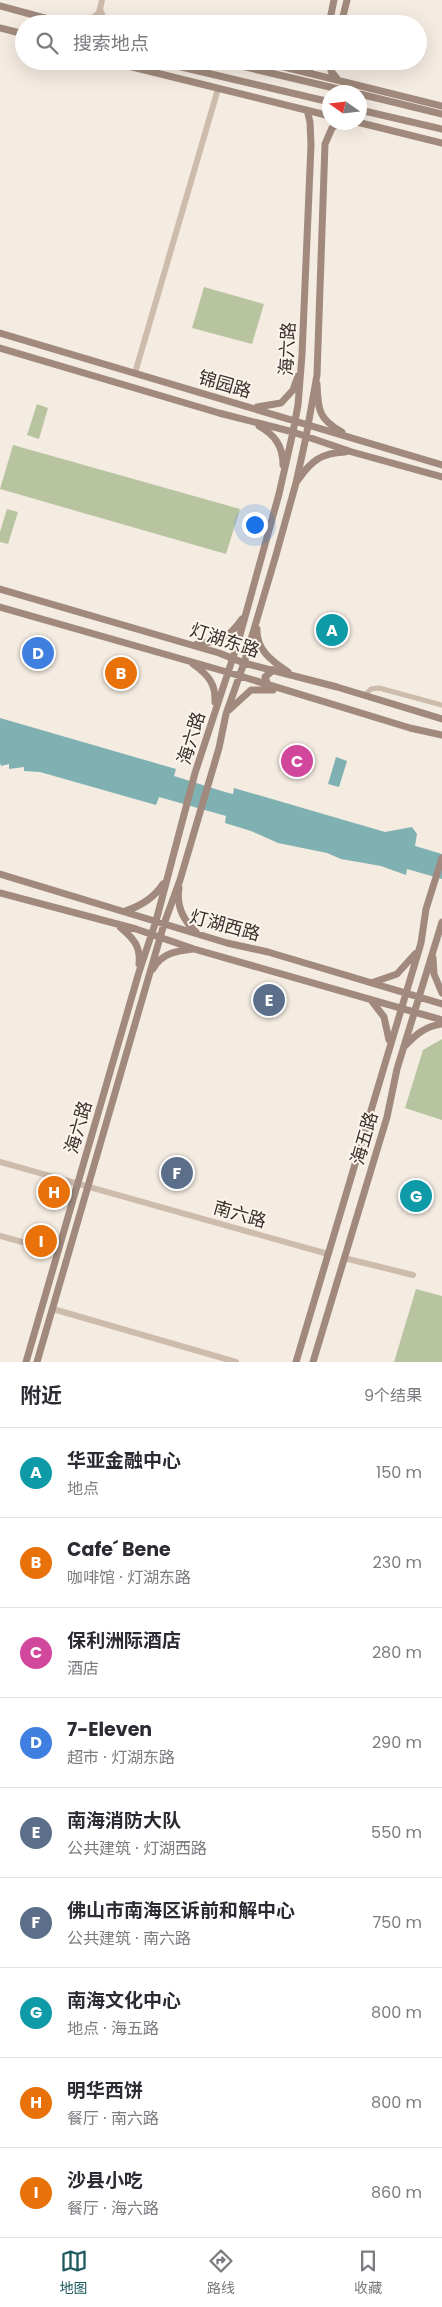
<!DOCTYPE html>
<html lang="zh">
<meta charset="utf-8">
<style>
body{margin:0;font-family:Poppins,"Noto Sans SC",sans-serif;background:#f7f7f7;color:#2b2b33}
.compass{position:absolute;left:322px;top:85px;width:45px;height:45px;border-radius:50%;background:#fff;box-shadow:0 5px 20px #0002;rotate:284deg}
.you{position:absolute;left:254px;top:524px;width:18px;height:18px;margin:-12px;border:4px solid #fff;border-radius:50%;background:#1a73e8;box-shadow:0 0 0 8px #1a73e833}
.badge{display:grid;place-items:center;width:32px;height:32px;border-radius:50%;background:#1f5a5e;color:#fff;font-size:16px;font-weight:700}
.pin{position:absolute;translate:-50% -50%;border:2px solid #fff;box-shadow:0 1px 5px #0006}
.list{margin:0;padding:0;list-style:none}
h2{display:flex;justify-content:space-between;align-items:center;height:65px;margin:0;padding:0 20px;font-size:21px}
h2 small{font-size:16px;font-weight:400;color:#7c7c81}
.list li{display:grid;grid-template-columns:32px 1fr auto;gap:15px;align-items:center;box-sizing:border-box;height:90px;padding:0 20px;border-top:1px solid #e1e1e2}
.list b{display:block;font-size:19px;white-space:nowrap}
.list p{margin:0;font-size:16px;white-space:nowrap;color:#7c7c81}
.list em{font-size:16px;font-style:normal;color:#7c7c81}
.icon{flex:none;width:28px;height:28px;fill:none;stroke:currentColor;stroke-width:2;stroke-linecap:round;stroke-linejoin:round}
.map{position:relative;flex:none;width:442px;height:1362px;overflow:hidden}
.search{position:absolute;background:#fff;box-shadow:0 5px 20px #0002;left:15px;right:15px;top:15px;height:55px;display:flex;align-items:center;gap:12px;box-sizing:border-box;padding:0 18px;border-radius:28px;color:#7c7c81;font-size:19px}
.sheet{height:875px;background:#fff}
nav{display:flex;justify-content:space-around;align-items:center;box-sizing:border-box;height:70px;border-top:1px solid #e1e1e2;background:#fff;font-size:14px;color:#7c7c81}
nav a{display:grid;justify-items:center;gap:2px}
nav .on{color:#1f5a5e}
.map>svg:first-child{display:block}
.green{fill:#b8c4a0}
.water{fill:#7fb0b2}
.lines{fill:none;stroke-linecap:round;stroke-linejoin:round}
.minor{stroke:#cdbbac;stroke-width:5}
.tertiary{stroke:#cdbbac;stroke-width:6}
.secondary{stroke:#a18a7d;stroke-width:7}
.labels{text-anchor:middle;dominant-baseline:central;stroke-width:4;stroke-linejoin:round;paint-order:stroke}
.street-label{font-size:18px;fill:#3b302b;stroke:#fbf5ee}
</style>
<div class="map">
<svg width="442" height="1362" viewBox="0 0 442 1362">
<rect width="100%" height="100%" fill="#f4ebe1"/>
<!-- green -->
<path class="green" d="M204 287 264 304 252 344 192 328Z
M37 404 48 408 39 439 27 435Z
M13 445 240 509 226 554 0 489Z
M7 509 18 512 8 544 0 542V532Z
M442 1039V1120L405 1108 423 1050Z
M416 1289 442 1296V1362H394Z"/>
<!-- water -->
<path class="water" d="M0 718 176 769 174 776 225 792 233 794 234 788 385 832 412 827 417 834 415 846 442 854V879L407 869 406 875 381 866 341 859 327 853 278 843 251 831 225 823 226 816 159 797 156 805 40 772 24 771V767L9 769V764L1 766 0 763Z
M336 757 347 761 339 787 328 784Z"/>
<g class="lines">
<!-- minor -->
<path class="minor" d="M365 695 371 689 379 688 442 705"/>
<!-- tertiary -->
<path class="tertiary" d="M100 9 106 24
M87 22 99 13 102 0
M135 373 218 89
M0 1162 328 1254
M0 1236 58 1252
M344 1258 413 1275
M53 1309 236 1362"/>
<!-- secondary -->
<path class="secondary" d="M0 6 67 24
M63 21 93 24
M329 24 334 0
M341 24 347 0
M0 28 24 34
M108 61 330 116
M156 61 330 102
M220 61 351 92
M260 61 442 106
M331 61V71L338 80
M302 71 310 69 318 61
M360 94 442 114
M360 110 442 129
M357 122 442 143
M0 333 442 465
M0 348 219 413 293 432 352 452 442 477
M317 384C318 409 318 419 342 432
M257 407 281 403 293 390 298 376
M259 426C275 435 283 446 283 465
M298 480C311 461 321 453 345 452
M0 589 219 653 244 663 337 687 442 719
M0 607 227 672 410 728 442 735
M257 629C256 650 272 661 288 672
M197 644C221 641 228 639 242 619
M193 664C207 674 216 683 215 702
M268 685 265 677 273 670
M229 710 251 690H273
M0 874 227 943 268 952 442 1004
M179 888C176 906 183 920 196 932
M0 893 136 929 194 949 442 1020
M125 911C141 906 154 898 163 884
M120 927C133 938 141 946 139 964
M433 958 434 974 442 993
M153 969C161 953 177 951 193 949
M374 982 397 974 415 954
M371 1000 384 1017 389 1040
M405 1046C416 1034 426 1026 442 1024
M26 1362 139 972 156 921 195 773 238 642 279 494 293 432 298 405 302 355 311 145 310 122 307 110
M37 1362 164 924 180 880 219 748 226 714 244 663 276 555 296 483 306 437 317 375 325 144 332 128 340 122
M296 1362 421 943 426 909 442 858
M313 1362 387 1117 397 1069 442 922"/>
</g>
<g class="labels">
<!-- street labels -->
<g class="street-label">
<text transform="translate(287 349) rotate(-87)">海六路</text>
<text transform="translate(225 384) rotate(16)">锦园路</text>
<text transform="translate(225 640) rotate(18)">灯湖东路</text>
<text transform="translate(191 738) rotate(-73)">海六路</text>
<text transform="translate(225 925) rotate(15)">灯湖西路</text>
<text transform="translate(78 1127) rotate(-74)">海六路</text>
<text transform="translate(364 1138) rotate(-74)">海五路</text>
<text transform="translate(240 1214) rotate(16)">南六路</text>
</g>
</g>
</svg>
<svg class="compass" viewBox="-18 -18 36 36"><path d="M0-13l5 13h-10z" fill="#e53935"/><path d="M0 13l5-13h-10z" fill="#7c7c81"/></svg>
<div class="you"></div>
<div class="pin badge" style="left:332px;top:630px;background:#0f9aa8">A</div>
<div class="pin badge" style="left:121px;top:673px;background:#e8710a">B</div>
<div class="pin badge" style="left:297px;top:761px;background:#d1479c">C</div>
<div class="pin badge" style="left:38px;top:653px;background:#3f7fe0">D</div>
<div class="pin badge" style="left:269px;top:1000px;background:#5c6f8a">E</div>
<div class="pin badge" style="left:177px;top:1173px;background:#5c6f8a">F</div>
<div class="pin badge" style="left:416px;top:1196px;background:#0f9aa8">G</div>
<div class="pin badge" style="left:54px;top:1192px;background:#e8710a">H</div>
<div class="pin badge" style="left:41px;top:1241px;background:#e8710a">I</div>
<div class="search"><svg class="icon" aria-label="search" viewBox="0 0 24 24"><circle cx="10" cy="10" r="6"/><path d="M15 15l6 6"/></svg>搜索地点</div>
</div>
<section class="sheet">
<h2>附近<small>9个结果</small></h2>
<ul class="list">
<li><span class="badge" style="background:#0f9aa8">A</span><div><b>华亚金融中心</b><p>地点</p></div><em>150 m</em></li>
<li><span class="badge" style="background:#e8710a">B</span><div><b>Cafe´ Bene</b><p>咖啡馆 · 灯湖东路</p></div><em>230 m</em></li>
<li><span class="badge" style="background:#d1479c">C</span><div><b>保利洲际酒店</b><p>酒店</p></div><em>280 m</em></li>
<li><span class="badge" style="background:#3f7fe0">D</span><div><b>7-Eleven</b><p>超市 · 灯湖东路</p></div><em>290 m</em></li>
<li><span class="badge" style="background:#5c6f8a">E</span><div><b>南海消防大队</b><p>公共建筑 · 灯湖西路</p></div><em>550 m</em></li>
<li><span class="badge" style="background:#5c6f8a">F</span><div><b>佛山市南海区诉前和解中心</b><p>公共建筑 · 南六路</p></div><em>750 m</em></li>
<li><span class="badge" style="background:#0f9aa8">G</span><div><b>南海文化中心</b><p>地点 · 海五路</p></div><em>800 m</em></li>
<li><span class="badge" style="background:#e8710a">H</span><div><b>明华西饼</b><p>餐厅 · 南六路</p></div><em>800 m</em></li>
<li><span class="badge" style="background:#e8710a">I</span><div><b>沙县小吃</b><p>餐厅 · 海六路</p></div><em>860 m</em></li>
</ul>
</section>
<nav>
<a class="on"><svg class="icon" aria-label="map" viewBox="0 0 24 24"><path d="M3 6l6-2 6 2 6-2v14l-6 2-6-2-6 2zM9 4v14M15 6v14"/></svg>地图</a>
<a><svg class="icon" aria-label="directions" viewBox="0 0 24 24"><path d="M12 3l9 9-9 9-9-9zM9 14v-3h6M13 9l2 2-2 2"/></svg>路线</a>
<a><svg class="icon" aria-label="saved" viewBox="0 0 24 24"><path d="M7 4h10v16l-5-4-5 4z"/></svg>收藏</a>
</nav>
